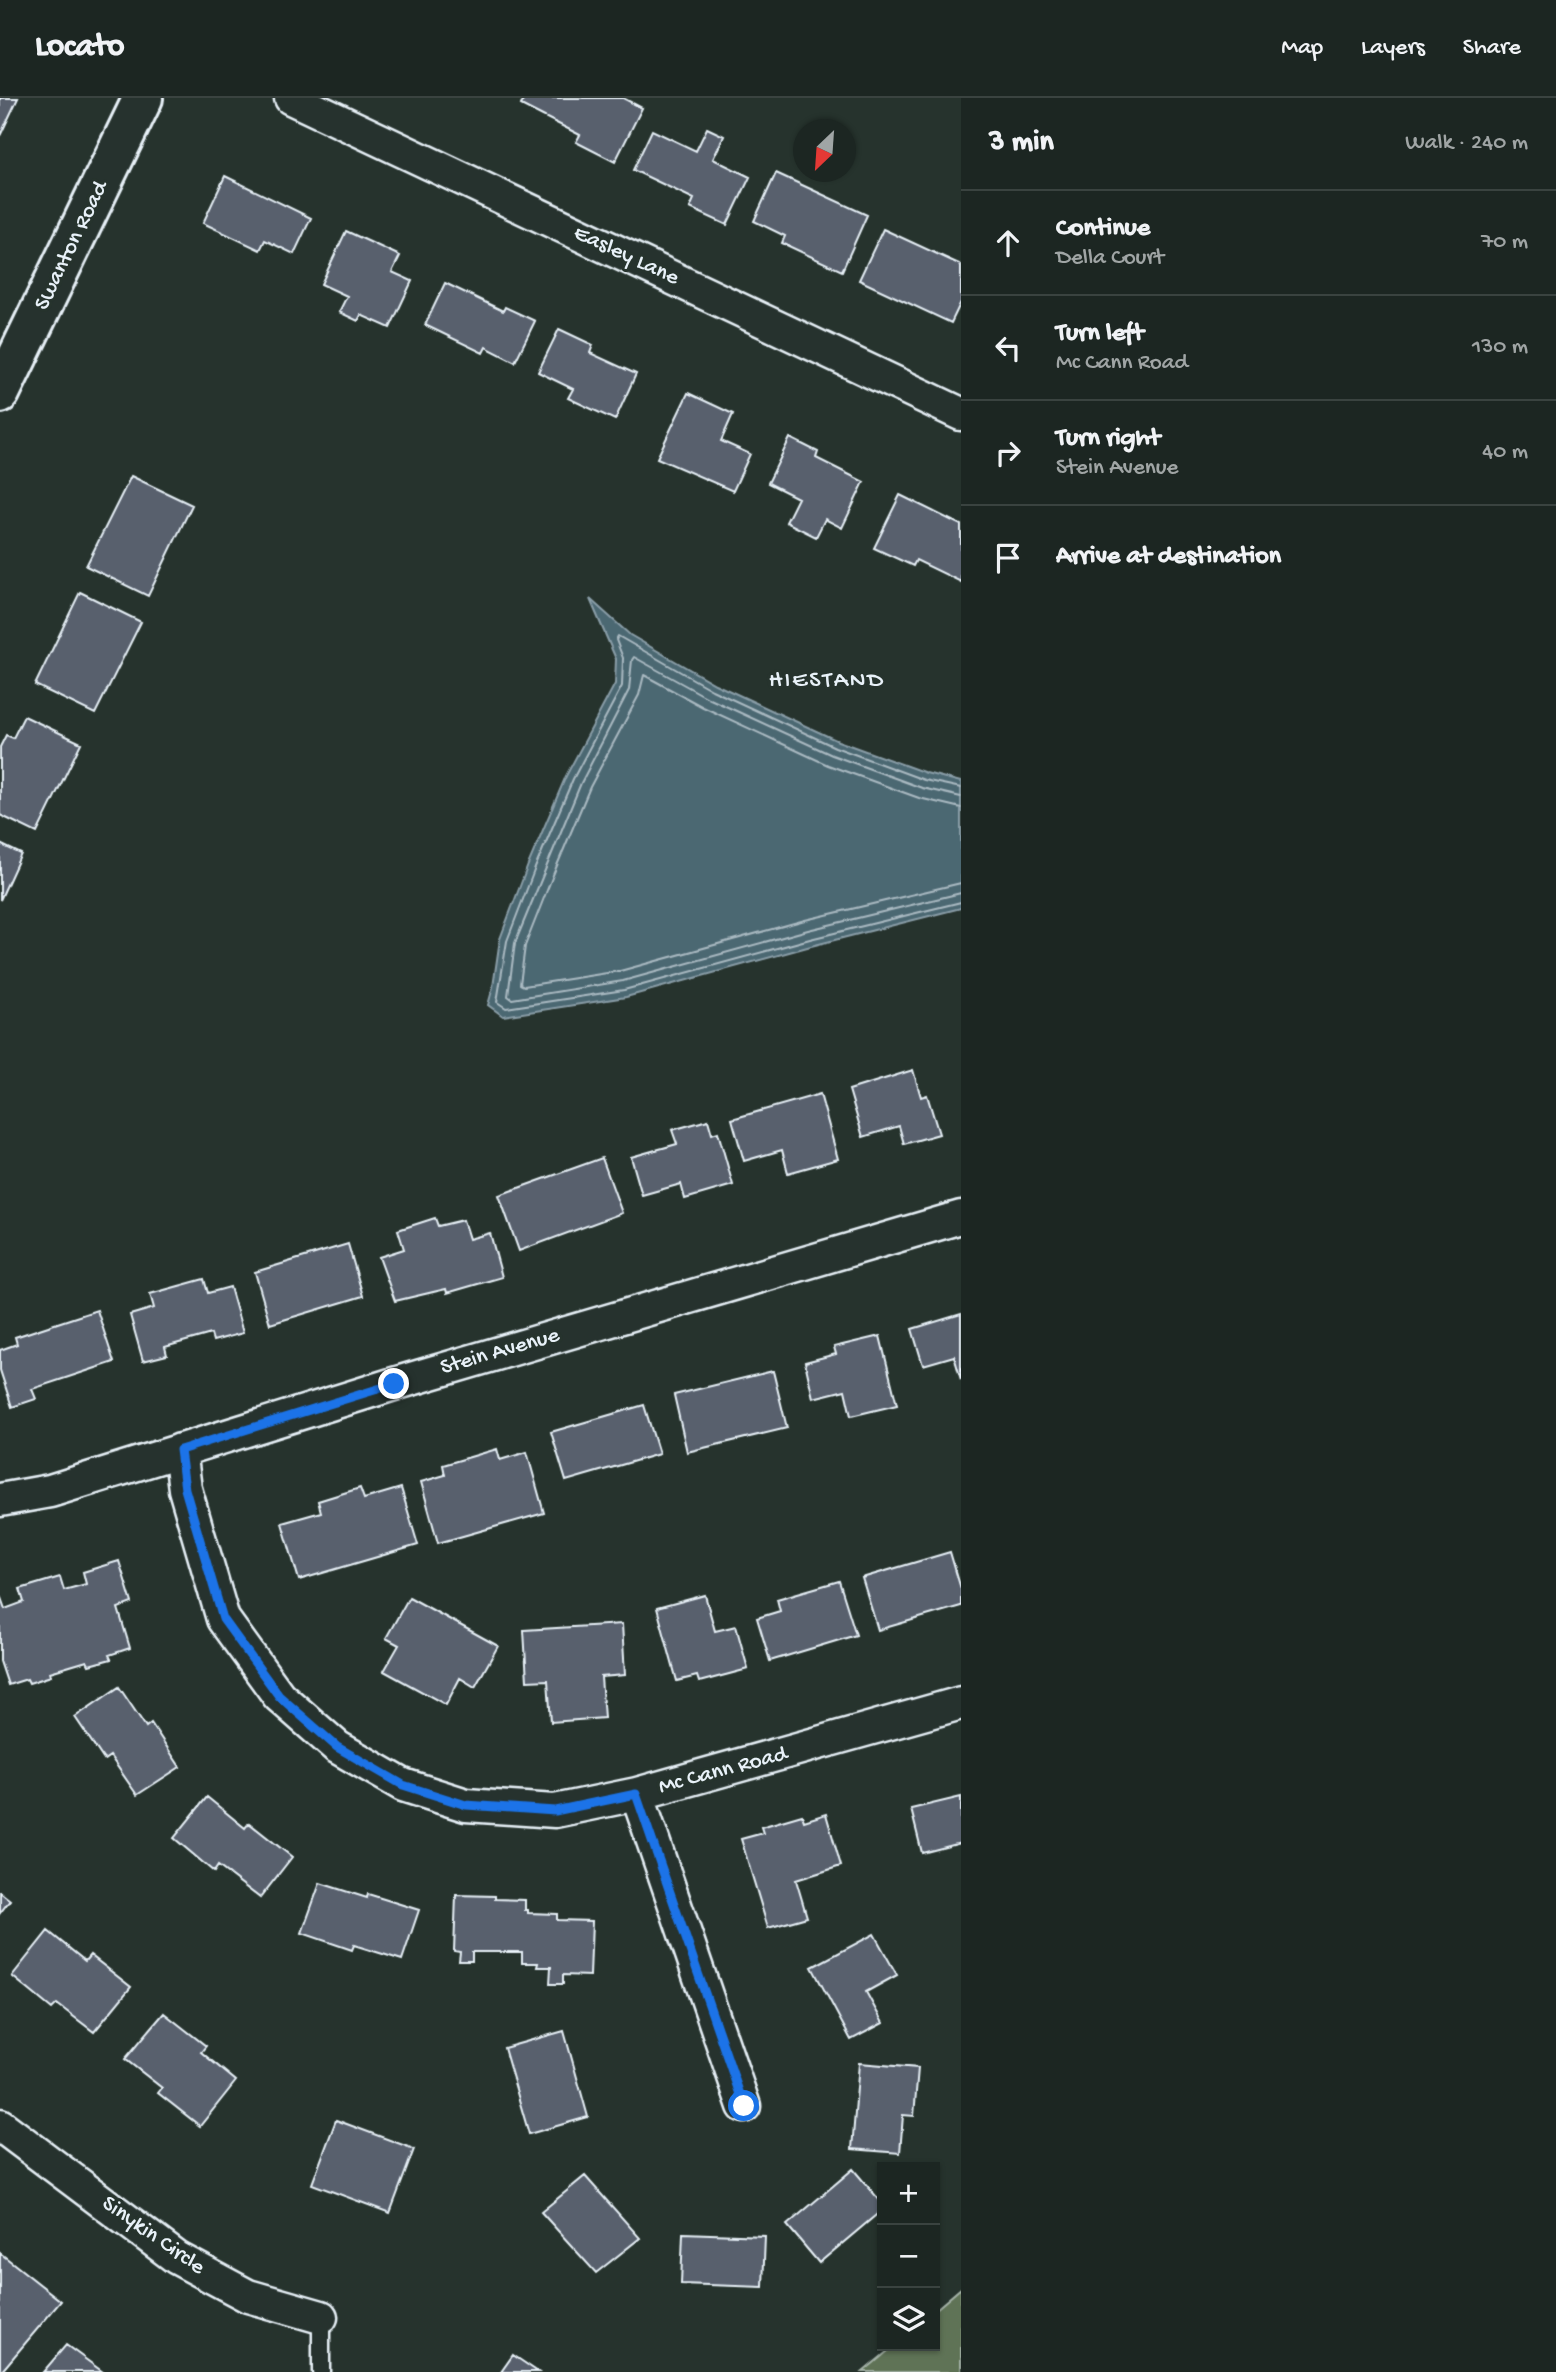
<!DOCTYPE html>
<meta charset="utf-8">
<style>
body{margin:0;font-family:"Gochi Hand",sans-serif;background:#29322f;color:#f1f3f6}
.controls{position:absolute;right:21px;bottom:21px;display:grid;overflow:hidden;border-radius:0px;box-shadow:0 2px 5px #0004}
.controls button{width:63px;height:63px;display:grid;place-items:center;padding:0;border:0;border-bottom:2px solid #3a4340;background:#1c2622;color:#f1f3f6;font:35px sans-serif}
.compass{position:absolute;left:793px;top:21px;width:63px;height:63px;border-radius:50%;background:#1c2622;box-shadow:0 2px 5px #0004;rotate:205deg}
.stop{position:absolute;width:21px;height:21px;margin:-16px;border:5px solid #1a73e8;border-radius:50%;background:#fff}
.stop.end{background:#1a73e8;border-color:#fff;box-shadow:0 2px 7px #0008}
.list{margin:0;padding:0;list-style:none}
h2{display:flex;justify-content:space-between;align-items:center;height:91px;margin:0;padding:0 28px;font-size:30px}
h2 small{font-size:23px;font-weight:400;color:#a0a5a5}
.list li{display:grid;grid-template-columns:46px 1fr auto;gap:21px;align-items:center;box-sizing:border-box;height:105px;padding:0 28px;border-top:2px solid #3a4340}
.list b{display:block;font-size:26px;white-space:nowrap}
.list p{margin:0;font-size:23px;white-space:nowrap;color:#a0a5a5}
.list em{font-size:23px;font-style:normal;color:#a0a5a5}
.icon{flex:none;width:38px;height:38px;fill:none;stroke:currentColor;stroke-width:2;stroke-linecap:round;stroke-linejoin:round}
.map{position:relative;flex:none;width:961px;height:2274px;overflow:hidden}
header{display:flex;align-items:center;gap:42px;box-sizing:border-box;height:98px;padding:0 35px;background:#1c2622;border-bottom:2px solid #3a4340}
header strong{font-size:33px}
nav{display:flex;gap:38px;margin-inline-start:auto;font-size:24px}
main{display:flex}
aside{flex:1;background:#1c2622}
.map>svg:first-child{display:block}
.green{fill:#5f7356;stroke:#a4b2a7;stroke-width:2}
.water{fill:#4c6772;stroke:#8a9ea8;stroke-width:2}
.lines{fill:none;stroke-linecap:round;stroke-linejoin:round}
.shore{stroke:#aabac2;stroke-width:2}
.building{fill:#58606d;stroke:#e8f1f8;stroke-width:2}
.lane-casing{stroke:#e8f1f8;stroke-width:21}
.street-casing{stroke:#e8f1f8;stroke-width:37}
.secondary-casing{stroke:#e8f1f8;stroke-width:44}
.lane{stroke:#26332d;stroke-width:16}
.street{stroke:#26332d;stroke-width:32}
.secondary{stroke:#26332d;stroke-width:38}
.route{stroke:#1a73e8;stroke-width:9}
.labels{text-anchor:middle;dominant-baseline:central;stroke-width:6;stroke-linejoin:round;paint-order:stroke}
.street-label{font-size:23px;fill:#e8f1f8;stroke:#26332d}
.neighbourhood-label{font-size:24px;letter-spacing:2px;fill:#e8f1f8;stroke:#26332d}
</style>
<header>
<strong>Locato</strong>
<nav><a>Map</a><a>Layers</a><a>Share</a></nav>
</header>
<main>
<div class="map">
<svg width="961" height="2274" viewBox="0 0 961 2274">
<rect width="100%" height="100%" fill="#26332d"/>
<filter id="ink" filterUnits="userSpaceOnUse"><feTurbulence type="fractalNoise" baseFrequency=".0143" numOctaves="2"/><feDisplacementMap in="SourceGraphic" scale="14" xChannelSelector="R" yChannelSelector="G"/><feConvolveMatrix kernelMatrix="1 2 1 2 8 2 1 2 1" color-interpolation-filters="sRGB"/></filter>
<g filter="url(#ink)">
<!-- green -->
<path class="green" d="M961 2190V2274H863L894 2248H935V2212Z"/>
<!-- water -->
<path class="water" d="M590 501 630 537 715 586 838 643 926 675 961 684V810L811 848 626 899 503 918 488 907 493 889 500 841 528 767 566 678 615 586 616 561Z"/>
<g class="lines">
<!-- shore -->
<path class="shore" d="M961 690 924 682 835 649 712 592 618 538 616 542 623 560 622 588 573 681 535 770 507 843 497 904 506 910 624 892 810 841 961 804
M961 699 922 690 832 657 708 600 634 559 632 562 629 592 581 685 515 845 508 898 512 901 623 883 808 832 961 795
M961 710 919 700 828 667 703 609 644 577 639 597 590 689 553 777 525 848 520 886 524 888 620 873 805 822 961 785"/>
</g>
<!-- building -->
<path class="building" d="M0 0H18L0 38Z
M524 0H623L642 10 615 64 576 44 580 37 521 7Z
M707 30 724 38 713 61 750 79 727 127 690 110 694 101 633 72 652 32 696 53Z
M776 75 867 117 842 173 782 145 785 138 754 123Z
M225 78 311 120 294 156 265 142 260 152 203 125Z
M883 131 961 167V204L951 225 859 182Z
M346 133 400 158 392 174 412 183 390 230 361 217 358 223 339 214 347 198 321 186Z
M445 185 503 213 505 209 535 223 515 264 486 249 483 255 425 227Z
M559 231 593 247 590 255 636 276 615 322 568 300 573 291 538 274Z
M688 295 733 316 721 343 750 356 733 393 657 360Z
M790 340 818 354 816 360 864 384 842 430 825 421 816 439 786 424 798 400 768 385Z
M131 378 192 407 148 498 86 468Z
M900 397 961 427V484L916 462 913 468 874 450Z
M80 494 141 524 95 616 35 587Z
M24 618 81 645 37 735 0 717V649L6 637 13 640Z
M0 746 21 756 0 802Z
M913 972 921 999 927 997 939 1036 904 1046 899 1028 863 1039 849 992Z
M820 996 838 1061 788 1075 782 1052 744 1063 732 1021Z
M708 1022 712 1036 718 1034 733 1087 685 1101 681 1086 642 1097 631 1059 677 1046 672 1032Z
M602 1060 622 1115 519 1153 499 1097Z
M435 1120 438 1128 463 1122 469 1141 490 1135 502 1179 447 1195 446 1191 395 1203 379 1159 404 1151 398 1132Z
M348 1146 363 1198 270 1226 255 1174Z
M204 1181 208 1195 230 1189 243 1235 213 1243 211 1236 165 1249 167 1257 143 1263 130 1217 154 1210 150 1196Z
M97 1212 114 1264 32 1291 36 1301 12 1309 0 1272V1252L17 1246 15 1239Z
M961 1216V1282L954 1258 923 1267 912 1231Z
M880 1238 897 1307 851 1318 845 1292 813 1300 805 1264 836 1256 834 1249Z
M773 1273 787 1330 687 1354 674 1297Z
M644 1307 659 1356 566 1383 551 1334Z
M497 1351 500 1362 527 1354 544 1415 438 1445 421 1384 445 1377 443 1367Z
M360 1390 364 1401 401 1390 418 1447 299 1482 282 1425 321 1414 318 1403Z
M950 1454 961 1491V1508L878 1532 862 1480Z
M119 1463 132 1505 118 1510 130 1550 109 1557 111 1561 89 1567 87 1563 50 1574 51 1578 29 1585 27 1581 8 1587 0 1563V1497L5 1511 24 1504 20 1491 60 1479 64 1492 86 1486 83 1474Z
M839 1483 856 1537 770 1563 757 1520 780 1513 777 1501Z
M705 1497 715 1533 736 1528 748 1571 699 1584 697 1578 677 1583 657 1510Z
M409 1499 498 1548 475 1589 460 1580 446 1607 384 1573 399 1547 386 1540Z
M622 1526 625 1577 601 1579 604 1620 551 1624 548 1582 527 1583 524 1532Z
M119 1589 146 1629 151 1625 180 1669 137 1697 110 1658 104 1662 75 1619Z
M207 1699 245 1730 249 1725 292 1759 260 1800 218 1768 214 1774 174 1740Z
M961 1699V1745L922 1755 911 1711Z
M826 1716 841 1768 796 1782 807 1819 768 1830 741 1741 763 1735 761 1729 802 1717 804 1723Z
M320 1785 367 1800 368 1796 419 1812 402 1862 354 1847 352 1852 302 1835Z
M0 1794 10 1802 0 1815Z
M456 1797 495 1798V1801L525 1802V1812H528V1815L557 1816V1822L592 1823 590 1878 563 1877V1886H550L551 1869H537L538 1865H522V1854H472V1863H459L460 1854 454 1853Z
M48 1833 85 1863 90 1857 131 1889 94 1934 57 1906 52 1911 12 1878Z
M874 1836 897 1877 866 1894 883 1925 851 1942 812 1869Z
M164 1915 206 1948 201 1954 236 1983 200 2028 158 1995 162 1990 125 1961Z
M564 1933 588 2019 529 2036 504 1950Z
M859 1965 918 1970 914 2018 903 2017 900 2055 852 2051Z
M336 2022 414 2051 390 2115 312 2086Z
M853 2071 882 2105V2112L819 2165 787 2127Z
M585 2078 640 2140 596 2175 541 2114Z
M683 2135 765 2138 763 2189 681 2186Z
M0 2155 61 2203 1 2274H0Z
M66 2247 103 2274H43Z
M513 2257 538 2274H501Z"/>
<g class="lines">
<!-- lane casing -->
<g class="lane-casing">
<path id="lane" d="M321 2219V2274"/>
</g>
<!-- street casing -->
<g class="street-casing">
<path id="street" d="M291 0 961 316
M180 1352 185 1391 223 1521 279 1598 337 1649 403 1687 466 1707 555 1713 637 1696 961 1605
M0 1402 50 1393 394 1286 961 1119
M637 1696 744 2008
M0 2027 177 2160 248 2198 321 2219"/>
</g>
<!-- secondary casing -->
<g class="secondary-casing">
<path id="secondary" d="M0 295 143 0"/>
</g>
<!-- lane -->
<use href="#lane" class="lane"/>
<!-- street -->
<use href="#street" class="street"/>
<!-- secondary -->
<use href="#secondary" class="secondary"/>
</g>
</g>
<g class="lines" filter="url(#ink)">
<!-- route -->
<path class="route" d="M394 1286 180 1352 185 1391 223 1521 279 1598 337 1649 403 1687 466 1707 555 1713 636 1696 744 2008"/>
</g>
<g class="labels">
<!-- street labels -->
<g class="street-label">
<text transform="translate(72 148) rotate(-64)">Swanton Road</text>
<text transform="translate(626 158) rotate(25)">Easley Lane</text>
<text transform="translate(500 1254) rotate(-16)">Stein Avenue</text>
<text transform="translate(723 1673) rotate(-15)">Mc Cann Road</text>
<text transform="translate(153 2138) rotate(35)">Sinykin Circle</text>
</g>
<!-- neighbourhood labels -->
<g class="neighbourhood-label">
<text x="827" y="583">HIESTAND</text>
</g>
</g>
</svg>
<div class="controls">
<button>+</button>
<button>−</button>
<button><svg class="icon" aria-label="layers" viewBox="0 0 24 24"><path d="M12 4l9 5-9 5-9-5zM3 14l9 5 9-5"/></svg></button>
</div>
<svg class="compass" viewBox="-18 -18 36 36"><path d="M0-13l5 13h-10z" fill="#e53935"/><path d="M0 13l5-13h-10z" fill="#a0a5a5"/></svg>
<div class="stop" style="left:744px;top:2008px"></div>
<div class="stop end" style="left:394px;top:1286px"></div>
</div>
<aside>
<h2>3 min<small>Walk · 240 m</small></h2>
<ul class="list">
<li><svg class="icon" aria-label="ahead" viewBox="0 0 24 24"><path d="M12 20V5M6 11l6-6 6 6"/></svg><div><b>Continue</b><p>Della Court</p></div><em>70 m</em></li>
<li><svg class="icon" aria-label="left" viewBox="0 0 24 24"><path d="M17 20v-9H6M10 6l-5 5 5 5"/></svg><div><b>Turn left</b><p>Mc Cann Road</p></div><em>130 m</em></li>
<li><svg class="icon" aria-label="right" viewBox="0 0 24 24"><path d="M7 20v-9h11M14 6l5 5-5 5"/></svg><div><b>Turn right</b><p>Stein Avenue</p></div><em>40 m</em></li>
<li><svg class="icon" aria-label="arrive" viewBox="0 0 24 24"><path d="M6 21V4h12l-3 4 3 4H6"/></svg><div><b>Arrive at destination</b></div></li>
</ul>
</aside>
</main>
